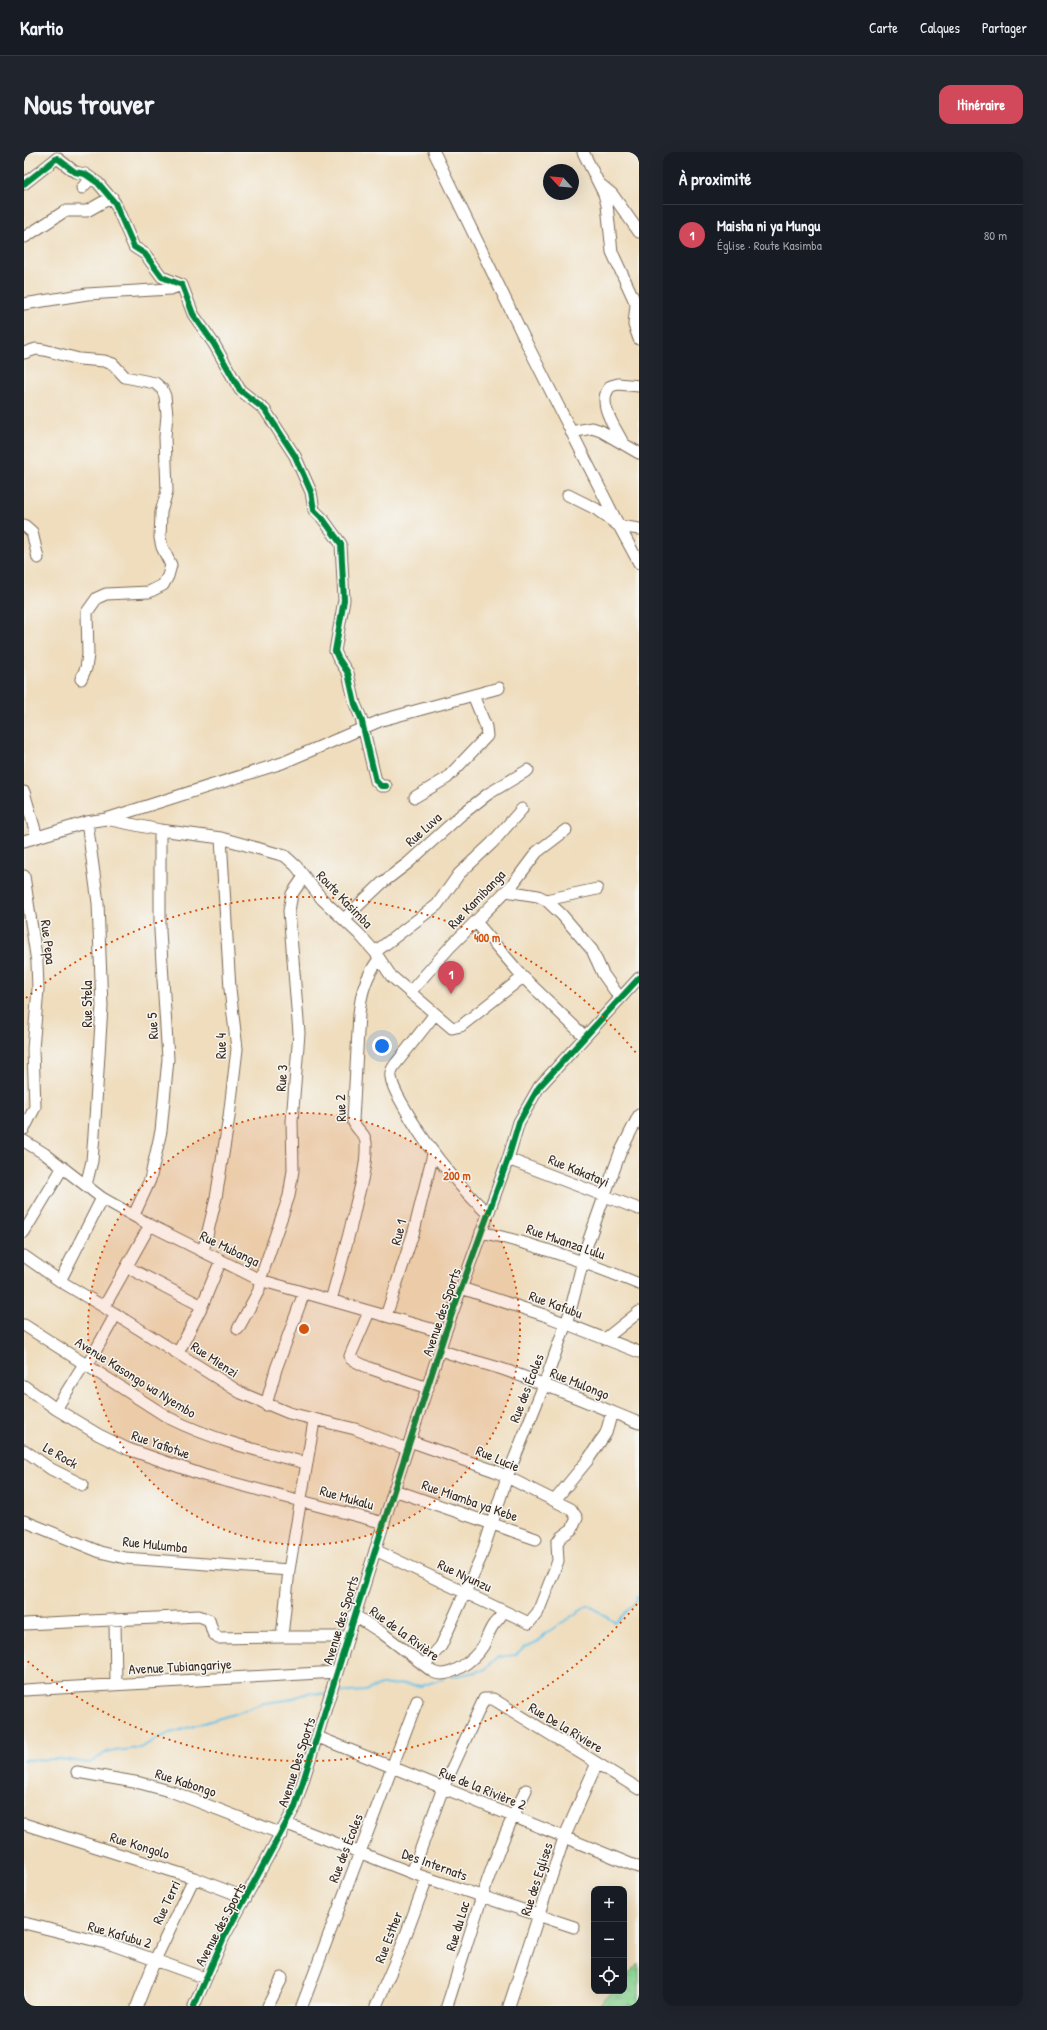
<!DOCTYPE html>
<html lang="fr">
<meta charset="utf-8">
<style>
body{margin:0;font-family:"Patrick Hand",sans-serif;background:#20242c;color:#f1f3f6}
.controls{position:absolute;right:12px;bottom:12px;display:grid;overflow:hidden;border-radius:8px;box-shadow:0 4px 16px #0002}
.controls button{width:36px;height:36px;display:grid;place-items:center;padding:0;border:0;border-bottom:1px solid #363941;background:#171b24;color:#f1f3f6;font:20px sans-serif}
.compass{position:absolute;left:519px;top:12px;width:36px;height:36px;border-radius:50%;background:#171b24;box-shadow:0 4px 16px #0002;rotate:296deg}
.you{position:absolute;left:358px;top:894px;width:14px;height:14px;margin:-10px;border:3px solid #fff;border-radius:50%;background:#1a73e8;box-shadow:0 0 0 6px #1a73e833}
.badge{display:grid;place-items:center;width:26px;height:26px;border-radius:50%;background:#d1495b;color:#fff;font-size:13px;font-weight:700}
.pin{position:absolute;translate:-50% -33px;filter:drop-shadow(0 1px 2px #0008)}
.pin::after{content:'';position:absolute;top:21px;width:14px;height:12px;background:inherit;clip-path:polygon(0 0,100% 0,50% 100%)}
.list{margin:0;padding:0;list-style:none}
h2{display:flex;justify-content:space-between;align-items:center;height:52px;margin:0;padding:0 16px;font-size:17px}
h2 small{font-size:13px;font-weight:400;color:#9ea1a6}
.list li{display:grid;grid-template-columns:26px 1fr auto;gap:12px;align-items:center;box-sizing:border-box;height:60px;padding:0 16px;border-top:1px solid #363941}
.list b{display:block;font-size:15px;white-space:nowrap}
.list p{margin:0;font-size:13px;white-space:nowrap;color:#9ea1a6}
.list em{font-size:13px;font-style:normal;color:#9ea1a6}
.icon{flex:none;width:22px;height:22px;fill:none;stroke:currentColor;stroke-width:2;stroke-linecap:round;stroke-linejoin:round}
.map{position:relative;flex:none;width:615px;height:1854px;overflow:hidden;border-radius:12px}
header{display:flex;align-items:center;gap:24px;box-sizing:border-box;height:56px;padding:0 20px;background:#171b24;border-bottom:1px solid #363941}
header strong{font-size:19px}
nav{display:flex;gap:22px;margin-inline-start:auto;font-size:14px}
.intro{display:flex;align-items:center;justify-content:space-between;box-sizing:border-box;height:96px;padding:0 24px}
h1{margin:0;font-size:28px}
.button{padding:10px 18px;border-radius:12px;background:#d1495b;color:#fff;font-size:14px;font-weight:700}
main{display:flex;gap:24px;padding:0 24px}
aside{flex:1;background:#171b24;border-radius:12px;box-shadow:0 4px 16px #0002}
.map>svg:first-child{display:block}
.wetland{fill:url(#wetland-marsh);stroke:#64825a}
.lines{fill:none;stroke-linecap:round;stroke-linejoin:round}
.stream{stroke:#6bc3e8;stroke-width:2}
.minor-casing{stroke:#7a6956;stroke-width:13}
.minor{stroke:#fff;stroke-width:11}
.cycleway-casing{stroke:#f6f6f2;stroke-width:8}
.cycleway{stroke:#00873e;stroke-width:6}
.ring{fill:none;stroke:#d7540e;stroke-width:2;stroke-dasharray:2 4}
.labels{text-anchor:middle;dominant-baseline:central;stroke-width:3;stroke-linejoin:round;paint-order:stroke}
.street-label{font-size:14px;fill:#3b2a1e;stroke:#f6f6f2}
.centre{fill:#d7540e;stroke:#f6f6f2;stroke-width:2}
.ring-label{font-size:12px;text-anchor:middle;font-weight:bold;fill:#d7540e;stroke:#f6f6f2;stroke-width:3;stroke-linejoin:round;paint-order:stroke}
</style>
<header>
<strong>Kartio</strong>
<nav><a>Carte</a><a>Calques</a><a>Partager</a></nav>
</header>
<div class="intro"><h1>Nous trouver</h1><a class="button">Itinéraire</a></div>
<main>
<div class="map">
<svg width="615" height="1854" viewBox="0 0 615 1854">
<defs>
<pattern id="wetland-marsh" width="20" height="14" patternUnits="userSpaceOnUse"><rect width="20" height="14" fill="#8ed995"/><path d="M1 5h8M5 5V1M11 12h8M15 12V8" fill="none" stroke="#7bba80"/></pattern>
</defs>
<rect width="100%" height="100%" fill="#f6f6f2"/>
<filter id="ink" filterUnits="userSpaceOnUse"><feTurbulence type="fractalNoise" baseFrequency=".025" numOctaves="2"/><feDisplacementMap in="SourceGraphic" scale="8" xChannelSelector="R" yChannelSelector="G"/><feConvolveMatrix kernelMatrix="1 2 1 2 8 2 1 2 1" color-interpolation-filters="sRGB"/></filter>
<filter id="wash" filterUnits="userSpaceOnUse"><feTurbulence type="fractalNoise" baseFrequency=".012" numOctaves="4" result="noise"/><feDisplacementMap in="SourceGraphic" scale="16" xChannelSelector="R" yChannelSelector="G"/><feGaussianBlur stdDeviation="0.9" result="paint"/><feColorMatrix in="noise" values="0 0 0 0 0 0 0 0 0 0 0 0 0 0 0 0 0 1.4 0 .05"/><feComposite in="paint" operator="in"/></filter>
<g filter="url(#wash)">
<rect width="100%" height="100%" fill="#efddbd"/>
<!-- wetland -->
<path class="wetland" d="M615 1811V1854H575L589 1839H600V1827Z"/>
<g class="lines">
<!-- stream -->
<path class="stream" d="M428 1525 460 1518 474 1505 491 1503 499 1496 515 1489 522 1481 565 1453 590 1470 593 1469 610 1452 615 1444
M310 1541 341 1539 357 1533 384 1532 397 1534 419 1527
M0 1608 35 1607 66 1611 83 1600 116 1596 143 1582 210 1562 240 1551 263 1548 284 1541 302 1542"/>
</g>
</g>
<g filter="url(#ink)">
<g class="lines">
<!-- minor casing -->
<g class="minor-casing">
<path id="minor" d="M410 0 504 194 595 374 615 377
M559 0 580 42 583 53 588 100 612 152 610 173 615 187
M0 32 33 6 51 20 61 22 74 31 91 51 110 95 121 102 138 125 158 133 169 162 190 192 212 231 216 238 241 258 271 304 287 340 290 358 299 367 317 392 320 448 311 499 314 506 324 521 331 552 337 566 352 629 357 634H362
M577 33 588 42 615 80
M58 36 67 26
M1 85 41 59H63L88 45
M0 152 63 142 146 137 158 133
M0 201 12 197 20 198 55 207 80 209 89 212 101 225 131 231 138 237 141 244 143 263 141 285 143 339 137 360 136 386 138 395 147 413 144 424 139 433 125 440 82 442 73 446 63 460 64 503 62 516 57 527
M547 280 568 276 577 279 615 301
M599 291C591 275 571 249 587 234L594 232 615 234
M544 343 572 357 595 374 615 411
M0 373 8 380 14 406
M0 640 13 685
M391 645 423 626 463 584 462 575 449 543
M82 667 136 678 197 686 261 704 272 714 298 747 335 782 351 800 367 824 428 876 437 874 499 825
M0 689 63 670 82 667 258 611 358 568 475 536
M0 724 13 810 14 837 9 897 11 955 0 977
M482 739 514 744 522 748 538 763 568 798 579 822 596 846
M522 748 573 737
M320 767 358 731 384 711 437 663 464 642 504 618
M452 770 499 825 560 884
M351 800 413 753 435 722 468 691 498 657
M386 840 426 795 489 732 513 700 542 678
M411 862 370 914C368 917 366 921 367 925 368 935 374 944 379 953 401 994 430 1029 463 1061
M0 989 21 1002 78 1046 126 1073 236 1128 421 1181
M484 1007 615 1057
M62 1033 68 1009 70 983 78 854 74 751 63 670
M110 1063 126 1028 137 979 144 907 136 779V678
M0 1080 39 1015
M457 1080C511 1092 564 1111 615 1132
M179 1100 192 1046 205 965 213 897 206 837 197 686
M0 1104 36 1129 80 1155 217 1241 265 1261 331 1277 383 1297
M103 1115 178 1154
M36 1129 78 1046
M437 1136 520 1163 615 1200
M307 1148C316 1116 325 1085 332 1052 337 1033 343 1011 342 991 342 981 331 978 329 968L335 862C337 841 342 824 355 807
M80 1155 126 1073
M345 1160 326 1204 327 1207 345 1216 404 1236
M362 1164 390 1079 409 1002
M0 1173 145 1266C189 1288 235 1299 282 1311
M214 1177 235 1138 236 1128 265 1044 269 1018 268 969 275 881 265 759 268 742 279 726
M581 1187 615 1160
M417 1198C439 1207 461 1211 484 1219 528 1235 571 1253 615 1271
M154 1201 178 1154 197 1108
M63 1214 92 1162
M0 1234 32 1257 75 1283 104 1297 179 1323 360 1371
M242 1253 252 1217 280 1141
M32 1257 60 1212
M290 1269 265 1418 258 1485H324
M0 1298 27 1317 59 1333
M370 1338 512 1387
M531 1348 563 1309 582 1281 588 1260
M0 1369 76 1400 101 1406 265 1418
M351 1398 505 1471 514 1460 534 1409 533 1391 537 1385 548 1377 553 1366 547 1357 471 1319 386 1289
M330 1463 358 1481 409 1520C425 1528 450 1508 459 1494 463 1487 465 1478 470 1472 474 1468 477 1464 480 1459
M91 1469 92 1532
M0 1472 175 1464 185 1468 189 1481 194 1486 258 1485
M401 1512 417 1494 457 1405 483 1325 520 1233 546 1160 563 1093 580 1045 596 1001 615 963
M0 1538 313 1520
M294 1585 614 1715
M53 1620 116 1631 149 1640 258 1682
M0 1672 170 1726 222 1746
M263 1672 388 1721 550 1775
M388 1721 419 1636 460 1547H469L615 1637
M0 1771 89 1793 181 1826
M113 1854 131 1808 170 1726
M170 1854 200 1785 271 1655 370 1338 421 1181 484 1007 495 970 515 935 615 826
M244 1854 258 1826
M278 1854 393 1549
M352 1854 377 1796 403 1726
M423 1854C447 1781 466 1707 502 1638
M485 1854 540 1686 573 1611"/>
</g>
<!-- minor -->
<use href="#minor" class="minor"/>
<!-- cycleway casing -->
<g class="cycleway-casing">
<path id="cycleway" d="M0 32 33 6 51 20 61 22 74 31 91 51 110 95 121 102 138 125 158 133 169 162 190 192 212 231 216 238 241 258 271 304 287 340 290 358 299 367 317 392 320 448 311 499 314 506 324 521 331 552 337 566 352 629 357 634H362
M170 1854 200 1785 271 1655 370 1338 421 1181 484 1007 495 970 515 935 615 826"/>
</g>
<!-- cycleway -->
<use href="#cycleway" class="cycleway"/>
</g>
</g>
<!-- distance rings -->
<circle cx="280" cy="1177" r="216" fill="#d7540e" fill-opacity=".12"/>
<g class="ring">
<circle cx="280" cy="1177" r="216"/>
<path d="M613 1452A432 432 0 0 1 2 1508M2 846A432 432 0 0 1 613 902"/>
</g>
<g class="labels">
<!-- street labels -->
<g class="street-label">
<text transform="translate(399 677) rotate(-42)">Rue Luva</text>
<text transform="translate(321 747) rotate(46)">Route Kasimba</text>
<text transform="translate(452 747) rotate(-46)">Rue Kamibanga</text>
<text transform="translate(25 790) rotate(83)">Rue Pepa</text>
<text transform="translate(62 852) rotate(-90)">Rue Stela</text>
<text transform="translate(128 874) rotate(-93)">Rue 5</text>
<text transform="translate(196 894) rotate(-90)">Rue 4</text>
<text transform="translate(257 926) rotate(-86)">Rue 3</text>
<text transform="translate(316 956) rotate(-92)">Rue 2</text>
<text transform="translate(555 1018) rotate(22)">Rue Kakatayi</text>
<text transform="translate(374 1080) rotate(-75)">Rue 1</text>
<text transform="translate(542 1089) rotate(19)">Rue Mwanza Lulu</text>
<text transform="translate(206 1096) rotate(26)">Rue Mubanga</text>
<text transform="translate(532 1152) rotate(20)">Rue Kafubu</text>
<text transform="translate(417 1160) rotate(-71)">Avenue des Sports</text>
<text transform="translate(191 1207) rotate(33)">Rue Mienzi</text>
<text transform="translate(112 1225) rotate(32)">Avenue Kasongo wa Nyembo</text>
<text transform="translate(556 1231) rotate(22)">Rue Mulongo</text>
<text transform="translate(502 1236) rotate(-69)">Rue des Écoles</text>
<text transform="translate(137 1292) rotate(19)">Rue Yafiotwe</text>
<text transform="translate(37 1303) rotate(30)">Le Rock</text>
<text transform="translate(474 1306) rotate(23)">Rue Lucie</text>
<text transform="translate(323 1345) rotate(16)">Rue Mukalu</text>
<text transform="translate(446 1348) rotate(19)">Rue Miamba ya Kebe</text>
<text transform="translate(131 1392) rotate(6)">Rue Mulumba</text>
<text transform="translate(441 1423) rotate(25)">Rue Nyunzu</text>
<text transform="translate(316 1468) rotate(-73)">Avenue des Sports</text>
<text transform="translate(381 1481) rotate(36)">Rue de la Rivière</text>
<text transform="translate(156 1514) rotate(-3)">Avenue Tubiangariye</text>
<text transform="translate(542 1575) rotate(31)">Rue De la Riviere</text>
<text transform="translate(272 1610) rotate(-72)">Avenue Des Sports</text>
<text transform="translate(162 1630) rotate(18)">Rue Kabongo</text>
<text transform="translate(459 1636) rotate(22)">Rue de la Rivière 2</text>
<text transform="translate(116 1693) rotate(17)">Rue Kongolo</text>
<text transform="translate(321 1696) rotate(-69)">Rue des Écoles</text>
<text transform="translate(411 1712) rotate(20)">Des Internats</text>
<text transform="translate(512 1727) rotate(-72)">Rue des Eglises</text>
<text transform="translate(142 1750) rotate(-65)">Rue Terri</text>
<text transform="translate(196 1772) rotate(-62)">Avenue des Sports</text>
<text transform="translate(433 1774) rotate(-73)">Rue du Lac</text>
<text transform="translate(96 1782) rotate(16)">Rue Kafubu 2</text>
<text transform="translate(364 1785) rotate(-69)">Rue Esther</text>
</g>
</g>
<circle cx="280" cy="1177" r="6" class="centre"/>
<g class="ring-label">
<text x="463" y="790">400 m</text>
<text x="433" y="1028">200 m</text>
</g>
</svg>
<div class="controls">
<button>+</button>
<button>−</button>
<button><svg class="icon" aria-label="locate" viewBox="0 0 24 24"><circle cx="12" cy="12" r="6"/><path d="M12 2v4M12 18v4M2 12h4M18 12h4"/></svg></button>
</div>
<svg class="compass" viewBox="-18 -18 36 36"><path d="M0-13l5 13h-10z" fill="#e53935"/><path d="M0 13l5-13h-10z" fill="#9ea1a6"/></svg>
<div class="you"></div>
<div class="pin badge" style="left:427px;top:842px">1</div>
</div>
<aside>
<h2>À proximité<small></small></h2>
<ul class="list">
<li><span class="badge">1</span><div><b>Maisha ni ya Mungu</b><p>Église · Route Kasimba</p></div><em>80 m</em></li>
</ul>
</aside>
</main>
